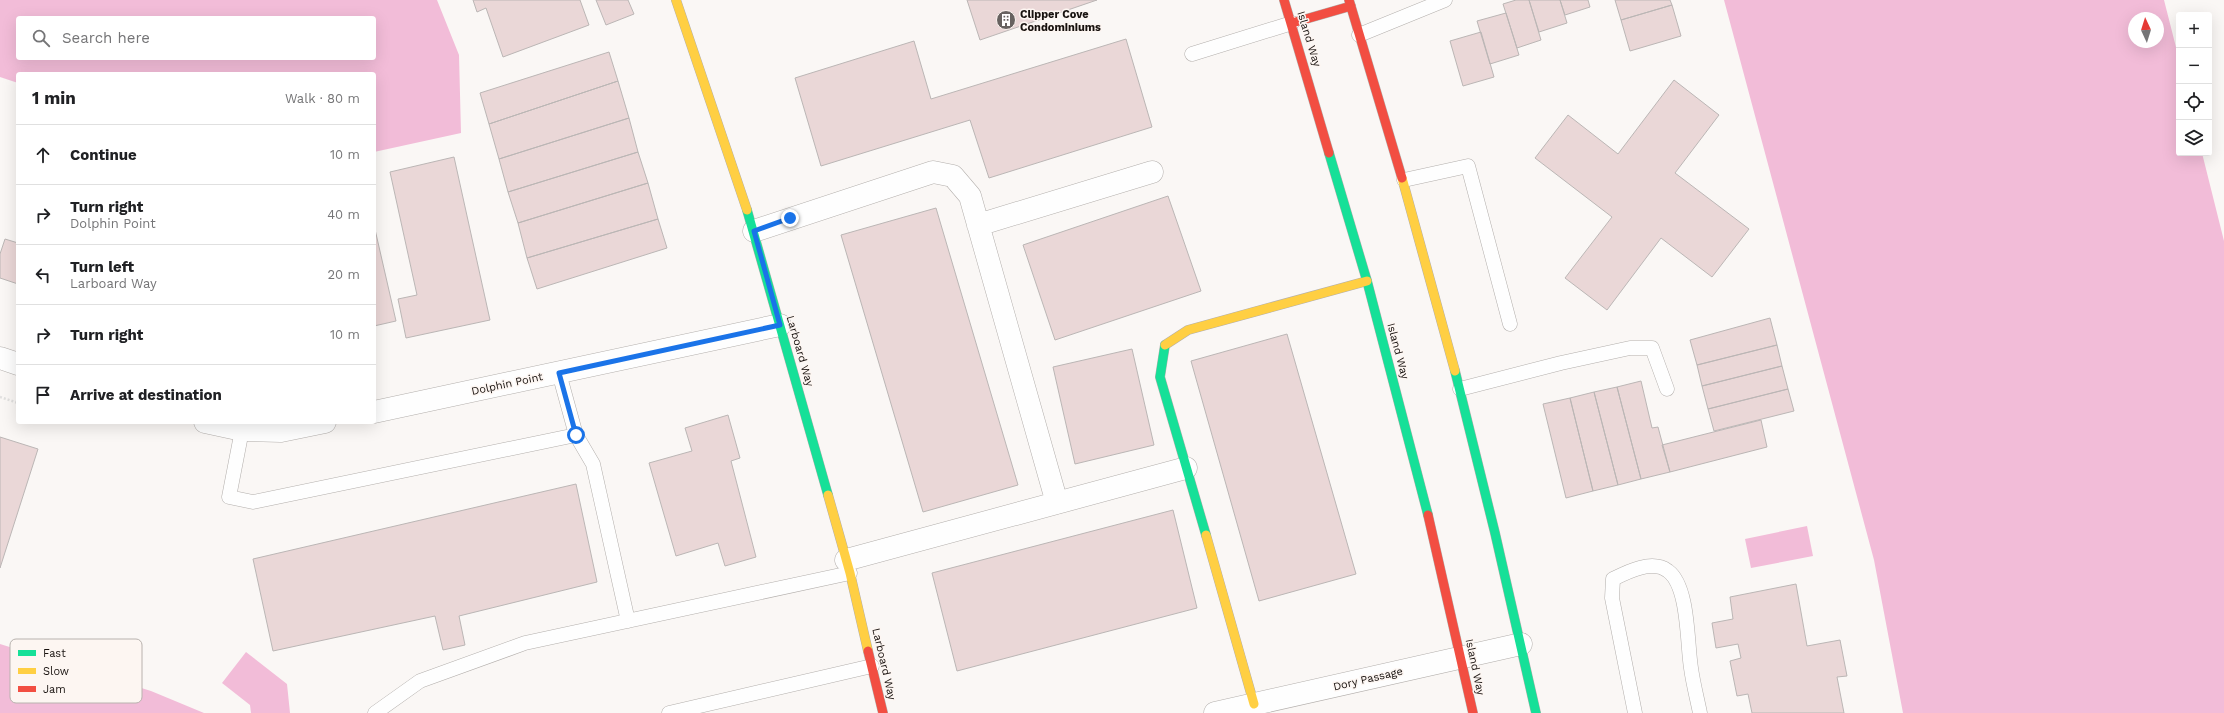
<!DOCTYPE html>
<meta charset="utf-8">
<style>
body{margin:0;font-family:"Work Sans",sans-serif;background:#f2f2f2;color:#202124}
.controls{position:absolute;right:12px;top:12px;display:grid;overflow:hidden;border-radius:4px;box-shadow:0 4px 16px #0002}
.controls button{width:36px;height:36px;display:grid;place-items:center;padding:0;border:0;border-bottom:1px solid #e0e0e0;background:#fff;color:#202124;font:20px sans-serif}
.compass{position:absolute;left:2128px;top:12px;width:36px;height:36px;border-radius:50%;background:#fff;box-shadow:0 4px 16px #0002;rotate:356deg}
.stop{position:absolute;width:12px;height:12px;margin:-9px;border:3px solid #1a73e8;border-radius:50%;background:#fff}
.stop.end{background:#1a73e8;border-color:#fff;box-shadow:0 1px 4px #0008}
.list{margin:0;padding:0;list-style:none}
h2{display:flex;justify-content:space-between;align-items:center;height:52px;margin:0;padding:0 16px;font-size:17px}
h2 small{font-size:13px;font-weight:400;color:#757577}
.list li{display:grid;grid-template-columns:26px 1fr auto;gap:12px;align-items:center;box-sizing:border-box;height:60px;padding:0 16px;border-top:1px solid #e0e0e0}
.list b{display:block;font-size:15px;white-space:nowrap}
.list p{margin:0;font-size:13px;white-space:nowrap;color:#757577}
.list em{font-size:13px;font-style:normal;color:#757577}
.icon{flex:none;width:22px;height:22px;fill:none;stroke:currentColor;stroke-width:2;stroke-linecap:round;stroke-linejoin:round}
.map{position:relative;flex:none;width:2224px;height:713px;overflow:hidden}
.search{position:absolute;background:#fff;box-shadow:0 4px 16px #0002;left:16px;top:16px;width:360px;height:44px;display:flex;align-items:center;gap:10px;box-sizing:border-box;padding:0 14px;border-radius:4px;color:#757577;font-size:15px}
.panel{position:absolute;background:#fff;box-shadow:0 4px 16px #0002;left:16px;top:72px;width:360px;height:352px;border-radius:4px}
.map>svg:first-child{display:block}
.water{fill:#f2bcd8;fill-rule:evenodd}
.building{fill:#ead7d7;stroke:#bbb6b5}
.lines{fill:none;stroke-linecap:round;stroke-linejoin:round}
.lane-casing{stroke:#b3afac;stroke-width:15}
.street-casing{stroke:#b3afac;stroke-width:23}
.fast-casing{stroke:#b3afac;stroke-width:10}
.slow-casing{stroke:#b3afac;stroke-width:10}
.jam-casing{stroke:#b3afac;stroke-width:10}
.path{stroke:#e1e0df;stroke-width:2.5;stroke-dasharray:2 2;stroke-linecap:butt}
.lane{stroke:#fefefe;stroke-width:14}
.street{stroke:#fefefe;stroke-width:22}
.fast{stroke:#16e098;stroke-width:9}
.slow{stroke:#ffcf43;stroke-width:9}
.jam{stroke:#f24e42;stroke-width:9}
.route{stroke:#1a73e8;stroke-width:5}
.labels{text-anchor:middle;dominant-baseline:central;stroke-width:3;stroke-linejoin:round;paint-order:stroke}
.poi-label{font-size:11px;font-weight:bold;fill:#18120f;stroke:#fdf6f2;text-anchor:start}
.street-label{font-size:11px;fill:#18120f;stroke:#fdf6f2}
.key{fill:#fdf6f2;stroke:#b8b2ae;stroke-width:1}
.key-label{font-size:11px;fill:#18120f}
</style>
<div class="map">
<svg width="2224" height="713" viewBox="0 0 2224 713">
<rect width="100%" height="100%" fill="#faf7f5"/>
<!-- water -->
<path class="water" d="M0 0H437L459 55 461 133 374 152V74H18V83L0 77ZM18 18H374V58H18Z
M1724 0H2164L2179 59V153H2202L2224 241V713H1903L1874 560ZM2134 18H2158V42H2134Z
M1807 526 1813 556 1751 568 1745 539Z
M0 644 151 691 204 713H0Z
M246 652 287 684 290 713H251L250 705 222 683Z"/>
<!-- building -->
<path class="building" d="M473 0H580L589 25 503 57 486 8 477 12Z
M596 0H628L634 14 606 25Z
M967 0H1097L980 40Z
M1516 0H1529L1541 40 1517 48 1503 4Z
M1529 0H1560L1567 23 1539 32Z
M1560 0H1588L1590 7 1565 15Z
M1615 0H1670L1672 5 1621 20Z
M1672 5 1681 36 1630 51 1621 20Z
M1506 13 1519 55 1490 64 1477 21Z
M1481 32 1494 77 1463 86 1450 41Z
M1126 39 1152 127 989 178 970 120 821 166 795 78 914 41 931 99Z
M609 52 618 81 489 124 480 93Z
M1674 80 1719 115 1675 173 1749 229 1712 277 1661 238 1607 310 1565 278 1612 217 1535 158 1568 115 1618 154Z
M618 81 629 118 499 159 489 124Z
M629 118 638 152 508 192 499 159Z
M638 152 648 183 518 223 508 192Z
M454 157 490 320 406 338 398 299 417 295 390 172Z
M648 183 658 219 527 258 518 223Z
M1168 196 1201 291 1055 340 1023 245Z
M936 208 1018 485 923 512 841 235Z
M658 219 667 248 537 289 527 258Z
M374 225 396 321 374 326Z
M5 239 18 243V284L0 278V254Z
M1770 318 1777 345 1697 365 1690 340Z
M1287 334 1356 574 1259 601 1191 361Z
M1777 345 1782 366 1702 386 1697 365Z
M1132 349 1154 445 1075 464 1053 367Z
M1782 366 1788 389 1708 409 1702 386Z
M1641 381 1652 428 1658 427 1670 472 1641 479 1617 387Z
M1617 387 1641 479 1618 485 1594 392Z
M1788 389 1794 411 1714 431 1708 409Z
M1594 392 1618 485 1593 491 1570 398Z
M1570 398 1593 491 1566 498 1543 404Z
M728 415 740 458 731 461 756 557 725 566 718 543 676 556 649 463 692 451 685 428Z
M1761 420 1767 447 1670 472 1662 445Z
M0 437 38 449 0 568Z
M576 484 597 582 459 616 465 645 443 650 435 616 273 651 253 559Z
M1173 510 1197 608 957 671 932 573Z
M1796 584 1807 646 1840 640 1847 676 1837 677 1844 713H1752L1748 694 1737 696 1730 661 1741 658 1738 644 1716 648 1712 623 1733 619 1730 597Z"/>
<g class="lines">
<!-- lane casing -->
<g class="lane-casing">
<path id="lane" d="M1359 35 1445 0
M1192 54 1292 23
M1404 180 1468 166 1510 324
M1460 389 1561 363 1630 348H1652L1667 389
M242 430 229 497 253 502 576 435 559 373
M576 435 593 464 628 621
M375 713 420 681 525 643 850 573
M669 713 872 666
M1635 713 1612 598 1613 579C1627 572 1652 559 1668 571 1689 586 1687 644 1691 668 1693 683 1697 698 1700 713"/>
</g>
<!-- street casing -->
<g class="street-casing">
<path id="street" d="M978 225 1152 172
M754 231 933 172 953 176 970 196 1057 503
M0 358 18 364
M374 412 780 325
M205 422 242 430 281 431 325 422
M846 560 1186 468
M1215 713 1521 644"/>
</g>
<!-- fast casing -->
<g class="fast-casing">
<path id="fast" d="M1329 153 1367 281 1428 515
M747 210 828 495
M1165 345 1160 377 1206 535
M1455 371 1495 533 1536 713"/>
</g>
<!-- slow casing -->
<g class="slow-casing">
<path id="slow" d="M676 0 747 210
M1402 178 1455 371
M1165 345 1188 330 1367 281
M828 495 850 573 868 651
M1206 535 1254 704"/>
</g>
<!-- jam casing -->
<g class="jam-casing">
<path id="jam" d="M1284 0 1329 153
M1349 0 1402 178
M1292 23 1351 6
M1428 515 1473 713
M868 651 883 713"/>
</g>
<!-- path -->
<path class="path" d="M0 397 18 403"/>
<!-- lane -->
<use href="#lane" class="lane"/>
<!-- street -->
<use href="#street" class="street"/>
<!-- fast -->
<use href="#fast" class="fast"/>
<!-- slow -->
<use href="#slow" class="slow"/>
<!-- jam -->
<use href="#jam" class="jam"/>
</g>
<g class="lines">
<!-- route -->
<path class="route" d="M576 435 559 373 780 325 754 231 790 218"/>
</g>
<!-- icons -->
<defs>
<g id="building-disc" transform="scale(1)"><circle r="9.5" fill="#676260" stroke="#fdf6f2"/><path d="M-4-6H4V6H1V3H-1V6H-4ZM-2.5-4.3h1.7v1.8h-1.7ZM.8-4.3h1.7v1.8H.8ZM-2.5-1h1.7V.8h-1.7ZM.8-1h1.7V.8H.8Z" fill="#fff"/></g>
</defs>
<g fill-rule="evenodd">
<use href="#building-disc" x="1006" y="20"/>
</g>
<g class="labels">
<!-- poi labels -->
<g class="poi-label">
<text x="1020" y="14">Clipper Cove<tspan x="1020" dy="13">Condominiums</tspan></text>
</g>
<!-- street labels -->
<g class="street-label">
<text transform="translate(1309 39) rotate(73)">Island Way</text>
<text transform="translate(800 351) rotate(74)">Larboard Way</text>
<text transform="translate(1398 351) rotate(75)">Island Way</text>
<text transform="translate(507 384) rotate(-12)">Dolphin Point</text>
<text transform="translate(884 664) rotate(77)">Larboard Way</text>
<text transform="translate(1475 667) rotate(78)">Island Way</text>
<text transform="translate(1368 679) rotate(-13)">Dory Passage</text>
</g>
</g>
<!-- legend -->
<rect x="10" y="639" width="132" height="64" rx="6" class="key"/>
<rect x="18" y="650" width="18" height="6" fill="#16e098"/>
<rect x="18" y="668" width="18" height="6" fill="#ffcf43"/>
<rect x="18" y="686" width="18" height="6" fill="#f24e42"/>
<g class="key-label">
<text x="43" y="657">Fast</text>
<text x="43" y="675">Slow</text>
<text x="43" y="693">Jam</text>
</g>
</svg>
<div class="controls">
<button>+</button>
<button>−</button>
<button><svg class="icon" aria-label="locate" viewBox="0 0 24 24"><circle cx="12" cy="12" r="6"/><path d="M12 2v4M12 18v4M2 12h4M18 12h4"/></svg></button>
<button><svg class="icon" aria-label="layers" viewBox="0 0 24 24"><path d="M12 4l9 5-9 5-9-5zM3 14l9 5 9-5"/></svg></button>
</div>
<svg class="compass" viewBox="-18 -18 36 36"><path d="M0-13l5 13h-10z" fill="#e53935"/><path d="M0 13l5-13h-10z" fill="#757577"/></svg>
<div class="stop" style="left:576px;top:435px"></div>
<div class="stop end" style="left:790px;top:218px"></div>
<div class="search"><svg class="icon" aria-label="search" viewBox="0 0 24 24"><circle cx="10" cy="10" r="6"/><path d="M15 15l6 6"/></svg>Search here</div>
<section class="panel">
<h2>1 min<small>Walk · 80 m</small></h2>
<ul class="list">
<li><svg class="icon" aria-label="ahead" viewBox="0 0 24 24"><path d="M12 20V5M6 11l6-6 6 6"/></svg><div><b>Continue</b></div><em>10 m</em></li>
<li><svg class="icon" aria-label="right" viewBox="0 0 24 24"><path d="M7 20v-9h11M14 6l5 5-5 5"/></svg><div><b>Turn right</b><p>Dolphin Point</p></div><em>40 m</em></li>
<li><svg class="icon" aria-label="left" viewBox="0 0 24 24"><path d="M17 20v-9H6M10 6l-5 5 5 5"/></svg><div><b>Turn left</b><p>Larboard Way</p></div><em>20 m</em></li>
<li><svg class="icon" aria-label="right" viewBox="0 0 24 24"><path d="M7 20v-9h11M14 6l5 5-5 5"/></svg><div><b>Turn right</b></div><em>10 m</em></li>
<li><svg class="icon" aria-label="arrive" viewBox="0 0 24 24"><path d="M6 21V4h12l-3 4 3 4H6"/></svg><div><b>Arrive at destination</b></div></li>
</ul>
</section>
</div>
